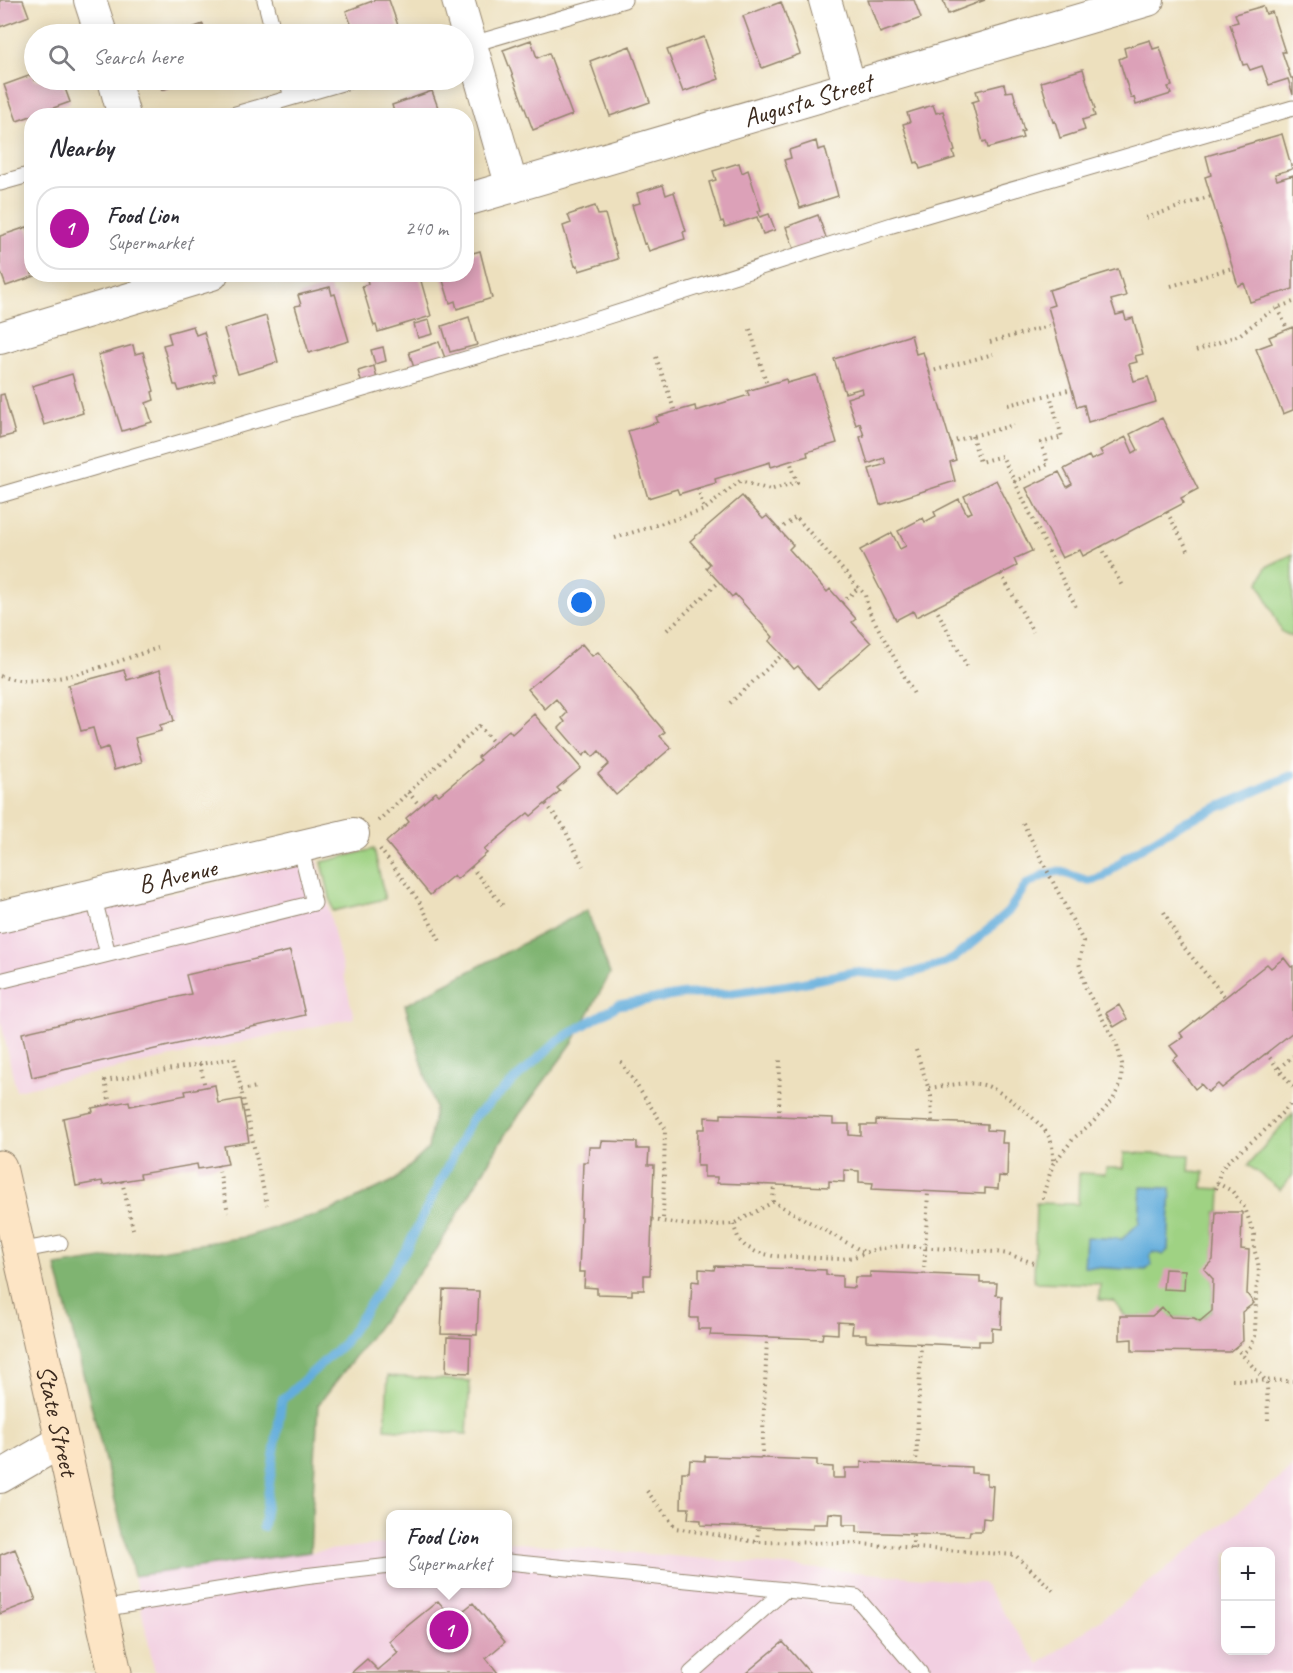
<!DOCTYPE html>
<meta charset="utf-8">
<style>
body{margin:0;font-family:Caveat,sans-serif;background:#f2f2f3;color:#2b2b33}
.controls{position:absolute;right:18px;bottom:18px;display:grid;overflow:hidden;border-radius:12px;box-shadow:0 3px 15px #0003}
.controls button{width:54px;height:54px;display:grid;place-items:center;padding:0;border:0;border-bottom:2px solid #e1e1e2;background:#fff;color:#2b2b33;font:30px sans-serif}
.you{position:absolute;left:582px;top:603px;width:21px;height:21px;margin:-15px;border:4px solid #fff;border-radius:50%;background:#1a73e8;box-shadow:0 0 0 9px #1a73e833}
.badge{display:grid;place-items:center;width:39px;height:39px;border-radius:50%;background:#b5179e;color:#fff;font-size:20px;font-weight:700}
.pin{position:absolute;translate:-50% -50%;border:3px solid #fff;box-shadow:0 2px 6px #0006}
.popup{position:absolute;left:386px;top:1510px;width:126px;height:78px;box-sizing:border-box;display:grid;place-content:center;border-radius:12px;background:#fff;filter:drop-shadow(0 2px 4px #0005);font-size:20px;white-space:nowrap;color:#7c7c81}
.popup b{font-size:22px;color:#2b2b33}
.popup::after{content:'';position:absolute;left:50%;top:100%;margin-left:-12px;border:12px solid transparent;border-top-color:#fff}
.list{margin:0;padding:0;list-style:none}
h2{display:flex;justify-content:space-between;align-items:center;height:78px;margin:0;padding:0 24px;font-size:26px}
h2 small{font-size:20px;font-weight:400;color:#7c7c81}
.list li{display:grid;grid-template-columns:39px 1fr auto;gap:18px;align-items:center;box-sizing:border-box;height:84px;margin:0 12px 12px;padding:0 12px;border:2px solid #e1e1e2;border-radius:24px}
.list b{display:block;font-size:22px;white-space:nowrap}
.list p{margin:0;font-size:20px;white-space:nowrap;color:#7c7c81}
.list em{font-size:20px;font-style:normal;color:#7c7c81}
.icon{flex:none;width:33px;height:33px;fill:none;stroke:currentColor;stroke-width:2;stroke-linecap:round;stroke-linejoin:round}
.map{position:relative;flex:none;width:1293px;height:1673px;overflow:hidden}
.search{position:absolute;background:#fff;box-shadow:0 3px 15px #0003;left:24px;top:24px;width:450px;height:66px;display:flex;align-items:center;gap:15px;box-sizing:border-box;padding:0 21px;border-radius:33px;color:#7c7c81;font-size:22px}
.panel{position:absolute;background:#fff;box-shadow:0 3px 15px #0003;left:24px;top:108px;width:450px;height:174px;border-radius:24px}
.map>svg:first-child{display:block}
.built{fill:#f2cfe1;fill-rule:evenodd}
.green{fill:#9fd283;stroke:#6d7e50;stroke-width:1.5}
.forest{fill:#7fb471;stroke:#5d6f48;stroke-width:1.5}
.water{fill:#64addc;stroke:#506c7d;stroke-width:1.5}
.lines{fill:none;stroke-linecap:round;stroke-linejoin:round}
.stream{stroke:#64addc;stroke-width:9}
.building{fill:#dca1b8}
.lane-casing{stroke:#94856e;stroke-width:17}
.street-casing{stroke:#94856e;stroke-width:34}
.secondary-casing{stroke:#94856e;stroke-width:35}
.path{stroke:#94856e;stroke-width:4;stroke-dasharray:1.5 4.5;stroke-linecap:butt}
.lane{stroke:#fff;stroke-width:15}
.street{stroke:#fff;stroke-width:32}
.secondary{stroke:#fde5c5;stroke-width:33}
.labels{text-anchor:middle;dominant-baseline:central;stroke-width:4.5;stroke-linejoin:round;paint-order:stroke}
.street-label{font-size:26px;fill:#3b2a1e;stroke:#fdfcf7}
</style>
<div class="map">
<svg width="1293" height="1673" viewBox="0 0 1293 1673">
<rect width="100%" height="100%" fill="#fdfcf7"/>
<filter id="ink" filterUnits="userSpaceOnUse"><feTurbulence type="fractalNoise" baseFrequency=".0167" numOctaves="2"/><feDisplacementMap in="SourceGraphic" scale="12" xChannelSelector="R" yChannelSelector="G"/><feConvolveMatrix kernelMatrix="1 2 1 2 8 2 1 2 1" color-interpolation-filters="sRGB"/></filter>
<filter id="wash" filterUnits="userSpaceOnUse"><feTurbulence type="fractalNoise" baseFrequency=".008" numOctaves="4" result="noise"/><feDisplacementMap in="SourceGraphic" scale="24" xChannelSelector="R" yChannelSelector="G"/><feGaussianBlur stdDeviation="1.35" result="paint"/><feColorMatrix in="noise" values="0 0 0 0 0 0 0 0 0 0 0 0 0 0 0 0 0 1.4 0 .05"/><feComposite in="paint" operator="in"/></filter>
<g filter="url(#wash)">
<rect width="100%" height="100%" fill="#ede0be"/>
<!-- built -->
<path class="built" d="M317 859 354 1018 16 1090 0 1018V933Z
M1293 1468V1673H155L134 1576 250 1559 390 1543V1584H508V1542L983 1583 1039 1664 1119 1606ZM1226 1552H1270V1650H1226Z"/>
<!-- green -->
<path class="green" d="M1293 554V637L1282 632 1259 583 1266 567Z
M374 849 385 899 333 911 322 862Z
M1293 1113V1175L1280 1190 1248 1165Z
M1124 1153 1190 1155 1189 1171 1204 1172 1203 1188 1221 1189 1220 1212H1216L1212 1311 1200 1321 1194 1318 1125 1316 1114 1301 1099 1300 1100 1284 1034 1282 1036 1203 1078 1204 1079 1173 1105 1174 1106 1168H1123Z
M388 1376 470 1381 467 1434 385 1429Z"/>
<!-- forest -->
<path class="forest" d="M587 910 610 974 573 1042 506 1133 437 1249 318 1405 310 1552 134 1576 56 1266 245 1237 330 1211 395 1180 428 1149 435 1108 405 1005Z"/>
<!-- water -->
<path class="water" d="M1141 1187 1171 1188 1168 1250 1163 1255 1154 1252 1150 1255 1152 1265 1146 1270 1084 1267 1086 1237 1122 1239 1139 1223Z"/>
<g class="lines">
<!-- stream -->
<path class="stream" d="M263 1527 282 1400 344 1343 407 1248 471 1120 557 1041 618 1005 685 994H725L796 984 853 972 901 976 932 967 953 959 989 929 1008 912 1026 885 1044 875 1059 871 1088 881 1103 877 1128 856 1184 822 1293 775"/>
</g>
<g id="blocks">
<!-- building -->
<path class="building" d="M0 0H23L29 16 0 27Z
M375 0H389L401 34H355L346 11Z
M868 0H914L921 18 880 33Z
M943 0H985L948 14Z
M781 2 800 54 762 68 743 16Z
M1263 6 1266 14 1272 12 1285 52H1282L1291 78H1293V95L1288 79 1269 85 1262 66 1250 70 1247 64 1243 65 1230 24 1238 22 1235 14Z
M203 24 206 34H175Z
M704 37 719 79 683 92 667 50Z
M531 40 537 58 549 53 572 115 533 130 503 50Z
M1150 40 1153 49 1160 47 1172 86 1168 87 1171 94 1136 105 1134 97 1131 98 1119 59 1126 56 1124 48Z
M630 46 650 102 610 116 590 61Z
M1083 69 1095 109 1093 110 1095 116 1082 120 1085 130 1060 138 1055 121 1053 122 1041 82Z
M34 74V80H62L70 102 17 121 4 85Z
M158 80H190L162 90Z
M1004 84 1006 92 1013 91 1024 131 1021 132 1023 138 988 148 986 141 983 142 972 102 979 100 976 91Z
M432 91 441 116H395L392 105Z
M933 105 936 113 943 111 955 151 953 152 955 158 920 169 918 162 915 163 903 124 910 122 907 113Z
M1282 134 1292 169 1275 174 1277 180 1293 175V289L1250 302 1244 283 1238 286 1205 177 1211 175 1206 156Z
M816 141 818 150 825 148 838 196 800 208 784 160 791 158 789 150Z
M739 163 742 173 748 170 761 210 758 211 760 217 769 214 775 230 763 234 757 217 725 227 723 221 721 222 709 182 716 180 713 171Z
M663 185 666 195 674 192 686 231 683 232 685 239 649 251 646 243 644 244 632 205 640 203 637 193Z
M595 206 598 215 605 214 618 259 579 271 578 265 575 266 563 226 571 223 568 215Z
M818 215 828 243 796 254 786 227Z
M27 227 32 238V274L38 275 6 286 0 270V236Z
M470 243 473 253 480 251 492 298 457 309 455 301 450 303 441 274H466V244Z
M1118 269 1126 296 1111 300 1116 315 1124 313 1126 320 1133 318 1143 354 1135 356 1137 362 1129 364 1134 381 1148 377 1156 402 1088 422 1084 405 1077 407 1048 307 1054 305 1049 290Z
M366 274H419L431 316 378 332 376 325 374 326 362 286 368 284Z
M330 287 332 295 335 294 349 341 309 353 295 306 301 305 298 295Z
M266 316 278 362 238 374 224 329Z
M469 317 477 345 450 352 442 326Z
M429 320 433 334 418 338 414 324Z
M193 326 196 335 204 332 216 374 213 375 215 381 179 391 177 385H174L163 345 171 343 168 333Z
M1293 327V410L1283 414 1256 349 1272 343 1269 337Z
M911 335 916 354 923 352 956 460 950 462 955 481 880 505 869 469 886 464 884 458 868 464 860 437 864 436 860 423 856 425 847 398 863 393 862 388 845 393 834 359Z
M439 342 445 358 414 368 409 352Z
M133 345 135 354 143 352 154 391 152 392 154 400 146 403 152 422 122 431 98 355Z
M383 347 386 361 375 364 371 350Z
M374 366 377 379 362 384 358 371Z
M72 374 83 413 44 425 32 386Z
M816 375 837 443 807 452 808 456 790 461 771 467 770 462 715 479 716 483 698 488 679 494 677 489 648 498 628 431 658 422 656 417 695 406 696 411 749 395 747 391 767 385 786 379 787 383Z
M4 394 15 434 0 438V395Z
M1162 418 1198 489 1181 498 1184 503 1083 556 1080 550 1062 558 1026 488 1059 472 1067 487 1072 484 1064 469 1089 456 1091 460 1103 455 1100 450 1126 437 1133 453 1138 450 1130 434Z
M996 480 1032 551 1014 559 1017 566 916 617 913 611 896 620 860 550 892 533 900 549 906 546 898 531 923 518 925 522 936 516 934 512 959 499 967 514 972 512 964 496Z
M742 496 763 519 767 516 793 545 789 549 827 592 830 589 856 619 852 622 871 643 818 689 798 666 794 669 782 655 769 641 773 637 735 594 732 597 719 582 706 568 710 564 690 541Z
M582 644 592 656 598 652 665 732 660 736 671 748 616 795 598 774 609 764 599 751 593 757 588 751 583 756 559 728 565 722 562 718 567 713 556 699 545 709 528 689Z
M124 670 127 680 160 670 174 721 160 725 161 731 135 738 142 762 114 770 108 747 99 750 93 728 81 731 68 685Z
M534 714 581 768 557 788 560 791 531 816 528 813 484 850 487 853 457 879 454 875 430 895 386 842 409 822 406 818 420 806 436 792 439 795 481 760 478 757 494 743 509 730 512 734Z
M290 951 305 1015 32 1077 22 1033 191 994 186 975Z
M1284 958 1291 967 1293 966V1032L1222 1088 1218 1084 1208 1092 1201 1084 1195 1089 1173 1060 1178 1056 1170 1046 1183 1037 1180 1033 1267 964 1271 968Z
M1119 1005 1127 1019 1114 1027 1106 1013Z
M215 1085 218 1103 241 1099 249 1142 224 1146 228 1164 198 1169 197 1164 140 1174 141 1178 122 1181 103 1185 102 1181 76 1186 63 1118 93 1112 92 1108 129 1101 130 1106 186 1095 185 1091Z
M721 1114 833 1118V1124H849V1135L861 1136V1125H876V1120L987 1124V1130L1003 1131 1002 1143H1008L1007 1177 999 1176 998 1189 985 1188V1194L872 1189 873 1183 859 1182V1171L844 1170V1182L829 1181V1187L717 1183V1177H704V1166H697L698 1129H705V1117L721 1118Z
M602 1141 637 1142V1149H649L648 1165H654L650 1275H644V1290H632V1295L597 1294V1288L584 1287 585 1272H579L583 1162H588L589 1147H601Z
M1216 1212H1242L1241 1249 1249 1250 1247 1294 1254 1303 1242 1312 1243 1341 1229 1352 1132 1351V1339L1120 1340V1316H1152L1162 1307 1171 1317 1194 1318 1200 1321 1212 1311 1213 1279 1204 1269 1213 1260Z
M715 1266 826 1270V1275L842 1276V1287L854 1288 855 1277H870V1272L980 1276V1283H997L996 1295 1002 1296 1001 1329 992 1328V1341H979V1346L866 1341V1334H852L853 1323 838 1322V1334L823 1333 822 1339 710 1335 711 1329H698V1318H690L692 1281 699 1282V1269L714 1270Z
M1165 1269 1185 1270 1184 1290 1163 1289Z
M443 1290 479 1291 477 1335 441 1334Z
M447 1337 471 1338 470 1373 446 1372Z
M705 1456 817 1460V1466L833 1467V1478H845V1468H861V1462L971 1467V1473L987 1474V1485L993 1486 991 1519 983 1518 982 1531H970L969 1536 857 1532V1525H843V1514L829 1513 828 1524H813V1529L701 1525V1520L688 1519 689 1508H681L682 1472H689L690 1460 705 1461Z
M15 1549 36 1600 0 1614V1555Z
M438 1601 453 1619 473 1603 505 1642 486 1658 498 1673H351L367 1659 378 1670 398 1653 389 1641Z
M783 1642 810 1673H746Z"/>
</g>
</g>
<g filter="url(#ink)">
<use href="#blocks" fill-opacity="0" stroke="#94856e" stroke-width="1.5"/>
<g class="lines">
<!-- lane casing -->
<g class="lane-casing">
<path id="lane" d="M265 0 274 34
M469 45 624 0
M287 80 292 97
M229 116 352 80
M0 183 32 174
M0 495 555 333 892 225 1293 108
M93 895 108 954
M0 981 314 903 300 846
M19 1251 60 1243
M508 1562 856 1597 920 1673
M101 1609 304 1576 390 1566
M691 1673 785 1590"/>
</g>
<!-- street casing -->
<g class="street-casing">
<g id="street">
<path d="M90 0 101 34"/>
<path d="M458 0 512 187"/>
<path d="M825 0 850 87"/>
<path d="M114 80 124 116"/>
<path id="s1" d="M466 200 1148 0"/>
<path d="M0 338 212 274"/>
<path id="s2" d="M0 917 353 834"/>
<path d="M0 1477 62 1441"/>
</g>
</g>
<!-- secondary casing -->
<g class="secondary-casing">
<g id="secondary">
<path id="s3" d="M0 1167 115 1673"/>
</g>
</g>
<!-- path -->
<path class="path" d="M1146 218 1211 196
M1171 286 1232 268
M1278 308 1287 329
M750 329 767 385
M990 342 1053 325
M1196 351 1239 335 1274 309 1293 302
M656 357 675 412
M929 372 993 354
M1008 405 1072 389
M972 436 980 462 1002 456 1077 609
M950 442 1014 425
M1014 482 1048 464 1041 443 1062 437 1050 395
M698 488 704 510
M1167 512 1189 552
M779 530 796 517 865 595 869 611 914 694
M615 538 704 510 740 481 770 490 797 482 790 461
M1101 546 1122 586
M1001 574 1033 632
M842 603 858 588
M935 607 967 666
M667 630 719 582
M0 676C46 692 113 662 158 648
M730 703 782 655
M408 792 420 806
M546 804 562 824 583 866
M378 821 479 726 494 743
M1023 823 1083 941 1079 963 1086 989 1117 1045 1122 1064 1121 1083 1113 1100 1094 1121 1074 1138 1053 1164 1043 1195V1203
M380 849 419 901 440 941
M471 867 504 907
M1164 912 1181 944 1225 997
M916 1050 931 1096 932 1122
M1266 1053 1293 1087
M621 1062 665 1128 663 1221
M200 1064 205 1087
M1279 1068 1293 1056
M929 1088C947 1086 965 1081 984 1085 1000 1089 1041 1121 1049 1137 1053 1145 1053 1154 1053 1164
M241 1090 257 1087
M110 1105 105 1081 234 1058 267 1205
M779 1116 780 1057
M218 1165 228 1212
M122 1181 133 1229
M1217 1183 1232 1191 1245 1208 1254 1235V1249L1258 1262 1259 1274 1256 1291 1255 1336 1251 1346 1242 1355
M1216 1189 1220 1172 1226 1163 1262 1133 1293 1102
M773 1202 774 1185
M652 1220 696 1226 733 1224 773 1202 864 1252
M733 1224 739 1240 745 1246 756 1252 773 1256 841 1259 854 1257 876 1249 901 1246 995 1252 1008 1254 1034 1263
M924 1274 928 1192
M1235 1347 1267 1382 1268 1421
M1232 1380 1293 1381
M762 1458 767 1337
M916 1465 921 1344
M647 1491 676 1528 757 1542 846 1543 1015 1555 1055 1592
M757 1542 758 1528
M913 1549V1534"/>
<!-- lane -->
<use href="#lane" class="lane"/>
<!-- street -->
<use href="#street" class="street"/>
<!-- secondary -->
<use href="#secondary" class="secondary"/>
</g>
</g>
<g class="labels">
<!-- street labels -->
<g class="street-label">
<text stroke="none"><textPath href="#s1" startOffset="356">Augusta Street</textPath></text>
<text stroke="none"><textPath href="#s2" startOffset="182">B Avenue</textPath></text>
<text stroke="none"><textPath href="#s3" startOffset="260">State Street</textPath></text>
</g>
</g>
</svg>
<div class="controls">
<button>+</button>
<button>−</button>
</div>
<div class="you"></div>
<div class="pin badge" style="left:449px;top:1630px">1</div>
<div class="popup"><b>Food Lion</b>Supermarket</div>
<div class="search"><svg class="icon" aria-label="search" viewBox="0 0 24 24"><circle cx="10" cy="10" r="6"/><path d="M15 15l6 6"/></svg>Search here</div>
<section class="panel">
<h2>Nearby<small></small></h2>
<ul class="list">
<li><span class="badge">1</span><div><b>Food Lion</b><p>Supermarket</p></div><em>240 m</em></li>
</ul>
</section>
</div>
